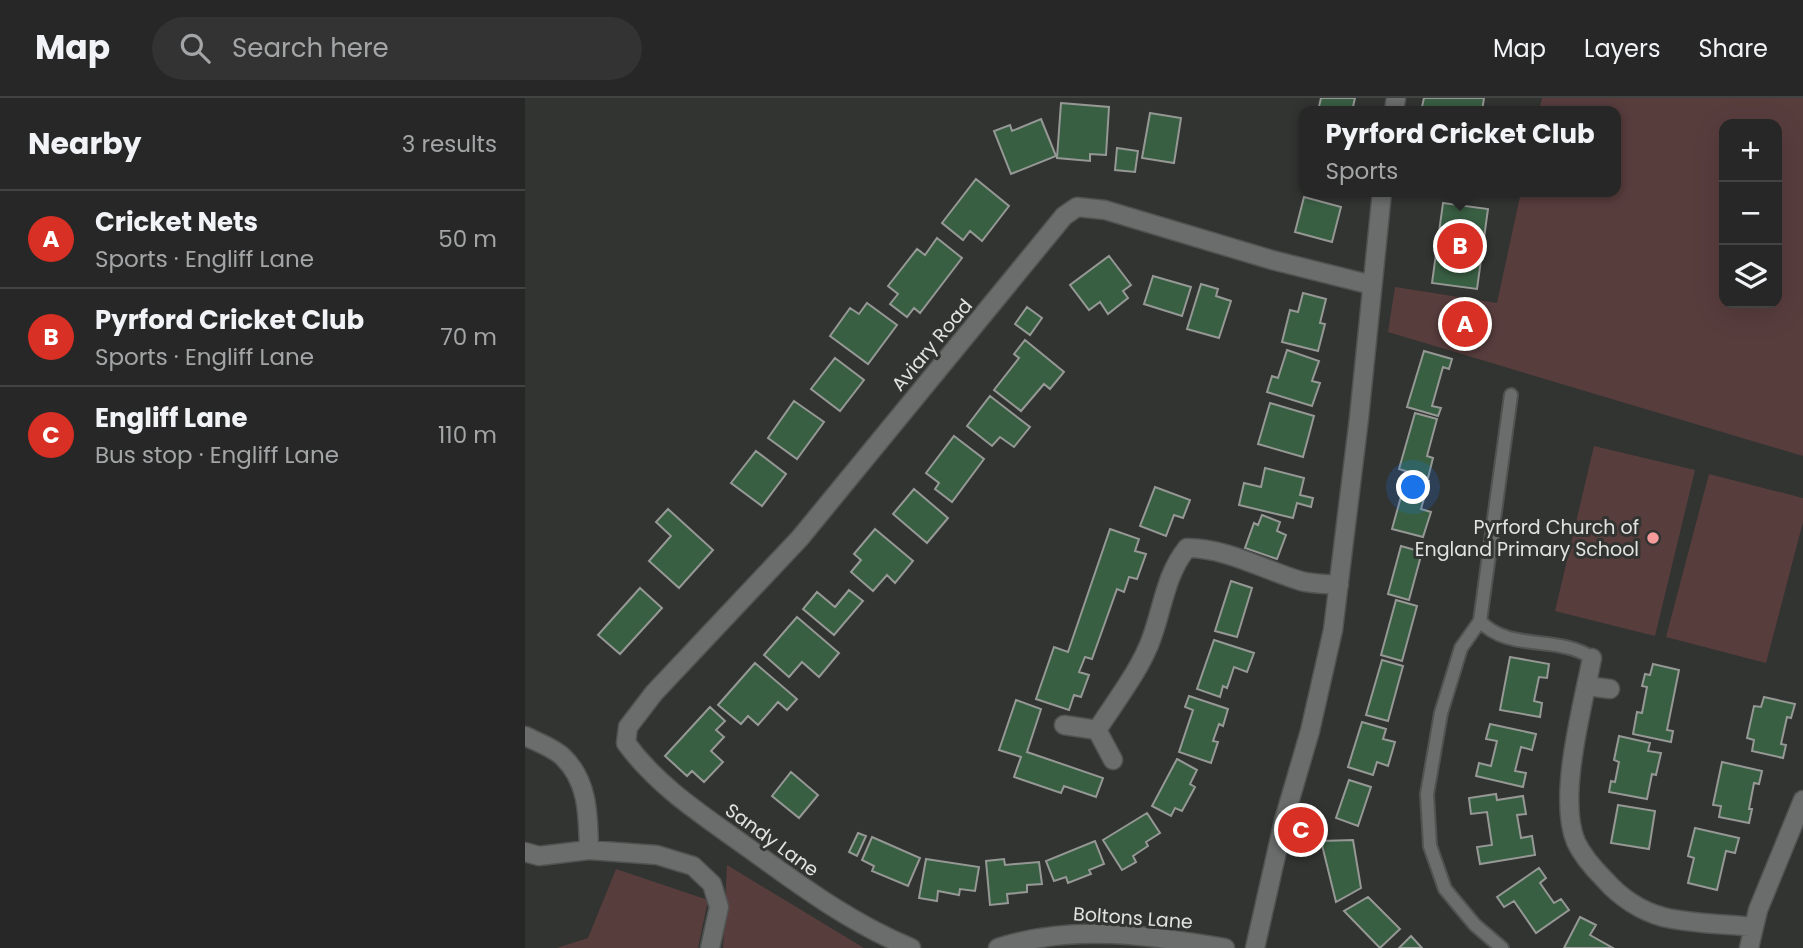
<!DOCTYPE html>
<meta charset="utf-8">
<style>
body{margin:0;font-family:Poppins,sans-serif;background:#323332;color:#f1f3f6}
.controls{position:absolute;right:21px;top:21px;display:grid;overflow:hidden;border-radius:14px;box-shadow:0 7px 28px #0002}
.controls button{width:63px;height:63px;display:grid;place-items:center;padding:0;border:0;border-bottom:2px solid #424443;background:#262726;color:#f1f3f6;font:35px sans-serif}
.you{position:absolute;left:889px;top:390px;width:24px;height:24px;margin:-18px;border:5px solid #fff;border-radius:50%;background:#1a73e8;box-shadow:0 0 0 10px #1a73e833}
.badge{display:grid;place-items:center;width:46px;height:46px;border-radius:50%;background:#d93025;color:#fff;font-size:23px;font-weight:700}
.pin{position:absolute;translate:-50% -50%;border:4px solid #fff;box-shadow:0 2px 7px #0006}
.popup{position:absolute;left:774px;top:8px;width:322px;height:91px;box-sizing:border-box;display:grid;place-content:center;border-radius:14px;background:#262726;filter:drop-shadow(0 2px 5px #0005);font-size:23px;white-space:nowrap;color:#a4a5a7}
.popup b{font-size:26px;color:#f1f3f6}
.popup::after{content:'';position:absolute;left:50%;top:100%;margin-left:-14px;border:14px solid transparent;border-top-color:#262726}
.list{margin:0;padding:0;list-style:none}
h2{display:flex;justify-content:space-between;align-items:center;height:91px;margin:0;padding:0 28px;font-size:30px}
h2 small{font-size:23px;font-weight:400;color:#a4a5a7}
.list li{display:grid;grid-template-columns:46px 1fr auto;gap:21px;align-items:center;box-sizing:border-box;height:98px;padding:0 28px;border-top:2px solid #424443}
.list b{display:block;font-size:26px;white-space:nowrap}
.list p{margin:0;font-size:23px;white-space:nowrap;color:#a4a5a7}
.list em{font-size:23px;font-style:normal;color:#a4a5a7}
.icon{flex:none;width:38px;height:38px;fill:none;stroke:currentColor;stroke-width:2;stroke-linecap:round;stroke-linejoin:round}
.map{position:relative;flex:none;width:1278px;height:850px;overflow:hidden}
header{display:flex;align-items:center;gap:42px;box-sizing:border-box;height:98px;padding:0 35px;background:#262726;border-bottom:2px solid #424443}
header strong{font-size:33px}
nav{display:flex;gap:38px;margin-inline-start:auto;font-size:24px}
.search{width:490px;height:63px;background:#323332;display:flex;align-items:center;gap:18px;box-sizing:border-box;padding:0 24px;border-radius:38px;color:#a4a5a7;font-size:26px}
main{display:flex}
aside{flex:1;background:#262726}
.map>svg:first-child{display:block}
.green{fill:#583d3d;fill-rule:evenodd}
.building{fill:#395f43;stroke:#959895;stroke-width:2}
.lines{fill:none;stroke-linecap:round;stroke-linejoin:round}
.service-casing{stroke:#515352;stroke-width:16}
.minor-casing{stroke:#515352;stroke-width:21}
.service{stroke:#6a6d6b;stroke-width:12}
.minor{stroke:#6a6d6b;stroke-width:18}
.poi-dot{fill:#f59b9c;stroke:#323432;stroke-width:2.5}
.labels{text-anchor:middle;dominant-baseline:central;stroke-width:6;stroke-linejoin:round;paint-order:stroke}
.street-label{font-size:19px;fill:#e1e2e1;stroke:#323432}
.poi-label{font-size:19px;fill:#e1e2e1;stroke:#323432;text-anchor:end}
</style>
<header>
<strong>Map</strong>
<div class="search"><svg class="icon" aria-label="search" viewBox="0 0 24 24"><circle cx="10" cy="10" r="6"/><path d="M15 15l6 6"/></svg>Search here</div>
<nav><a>Map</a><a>Layers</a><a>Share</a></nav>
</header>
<main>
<aside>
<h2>Nearby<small>3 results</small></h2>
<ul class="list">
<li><span class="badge">A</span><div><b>Cricket Nets</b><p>Sports · Engliff Lane</p></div><em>50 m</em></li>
<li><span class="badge">B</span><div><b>Pyrford Cricket Club</b><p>Sports · Engliff Lane</p></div><em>70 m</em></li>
<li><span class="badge">C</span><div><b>Engliff Lane</b><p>Bus stop · Engliff Lane</p></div><em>110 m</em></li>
</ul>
</aside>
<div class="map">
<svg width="1278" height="850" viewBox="0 0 1278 850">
<rect width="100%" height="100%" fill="#323432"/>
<!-- green -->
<path class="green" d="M1017 0H1278V358L863 234 870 189 972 205 996 94H1091V13H1014ZM1199 26H1252V205H1199Z
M1069 348 1170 372 1130 538 1030 513Z
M1184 376 1278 400V424L1241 565 1141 539Z
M202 767 339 850H198Z
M91 771 183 802 173 850H32L63 840Z"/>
<!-- building -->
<path class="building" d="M796 0H830L827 13H793Z
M899 0H959L957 13H896Z
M536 5 584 9 581 57 565 56V63L532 60Z
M625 15 656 20 649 65 617 60Z
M516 21 531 58 486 76 469 33 485 27 487 33Z
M592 50 613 53 610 74 590 72Z
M451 81 484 108 457 143 445 133 438 142 417 125Z
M779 99 816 109 807 144 770 134Z
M918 105 963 111 952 191 907 185Z
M412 140 437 160 395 215 389 210 382 219 365 206 373 196 363 188 392 151 400 157Z
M584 158 606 187 598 193 603 200 583 216 575 204 564 212 545 187Z
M628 178 666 189 657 218 619 206Z
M676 186 693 191 691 198 706 203 694 240 662 231Z
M778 195 801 201 795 225 800 226 793 253 757 244 765 212 773 214Z
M342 205 372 227 343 266 305 238 325 210 334 216Z
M502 209 517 220 505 237 490 226Z
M500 242 539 274 525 291 519 286 496 313 469 292 494 260 489 256Z
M762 252 794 263 787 283 795 285 787 308 742 294 747 278 753 280Z
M899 253 927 261 924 271 918 269 907 308 916 310 913 318 882 309Z
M310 260 339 282 315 313 286 291Z
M465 298 505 329 489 349 475 339 467 348 442 328Z
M269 303 299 324 272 361 243 340Z
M745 305 789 318 778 359 733 346Z
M890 315 912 321 902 358 908 360 903 380 874 371Z
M429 338 459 361 427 404 410 391 414 385 401 375Z
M231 353 261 376 237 408 206 385Z
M740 370 779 380 775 397 788 400 786 409 772 405 768 420 714 407 719 385 736 389Z
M882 377 904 383 896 411 906 414 898 439 867 431Z
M630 389 665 402 658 420 649 417 641 438 615 428Z
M389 391 423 420 402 445 368 416Z
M143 411 188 452 154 490 124 463 146 438 131 424Z
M737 417 755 424 752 433 761 437 752 461 720 450 729 425 733 427Z
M350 431 388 463 370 485 362 477 348 493 326 474 336 462 329 456Z
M585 431 614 441 610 453 621 456 612 481 604 479 599 494 592 491 567 561 560 559 554 574 564 577 556 599 549 597 544 612 511 601 529 549 543 554Z
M876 448 897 454 884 502 863 496Z
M706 483 727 490 712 539 690 533Z
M115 490 137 510 95 556 73 537Z
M324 492 338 503 309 537 278 511 292 494 310 509Z
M871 502 892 508 877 563 856 557Z
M272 519 314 555 294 579 277 564 264 579 239 557Z
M689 542 729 555 722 574 709 569 702 590 698 588 695 599 672 591Z
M985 559 1024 566 1022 580 1014 579 1009 603 1017 605 1015 619 975 612Z
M857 562 878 568 863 623 841 617Z
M230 565 272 601 262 612 253 604 233 627 223 618 216 626 193 607Z
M1128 566 1154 572 1142 632 1148 633 1146 644 1108 636 1112 614 1117 615 1122 589 1117 588 1120 576 1125 577Z
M664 598 703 611 698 628 694 626 688 643 693 644 686 665 654 654 668 612 660 609Z
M1239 599 1270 606 1266 620 1262 619 1256 646 1261 647 1258 660 1227 653 1229 642 1222 640 1229 608 1236 609Z
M491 602 516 611 502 654 578 680 571 699 539 688 536 695 489 679 496 659 474 652Z
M185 609 200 623 191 632 199 639 186 653 198 664 179 684 167 673 162 678 140 658Z
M837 624 861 631 858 641 870 644 863 668 852 664 848 677 823 669Z
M965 626 1011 636 1007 652 996 649 990 673 1001 675 998 689 951 678 954 665 966 668 972 643 961 641Z
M1094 638 1125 645 1123 653 1136 655 1131 677 1127 676 1122 701 1084 694 1086 683 1090 684 1094 664 1089 662Z
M652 661 672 672 665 686 670 689 657 713 650 710 646 718 627 708Z
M1197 664 1237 673 1234 686 1229 685 1224 711H1227L1224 725 1194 719 1196 708 1188 707Z
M266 674 293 697 274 720 247 698Z
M824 682 846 689 833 728 811 720Z
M971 696 972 702 998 698 1001 716 992 717 996 740 1007 738 1010 757 955 766 952 749 967 747 962 714 946 716 944 700Z
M1093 707 1130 713 1124 751 1086 745Z
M622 715 635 735 621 744 623 748 608 758 611 764 597 772 578 742Z
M1170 730 1214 740 1210 755 1201 753 1192 792 1163 785 1169 760 1163 758Z
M333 735 341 738 332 758 324 754Z
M347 739 395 760 383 788 347 773 349 768 337 762Z
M828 742 836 790 811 804 796 743Z
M570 743 579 766 564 772 566 776 543 785 541 779 529 783 521 763Z
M401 761 454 769 450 793 435 791 434 797 413 793 412 803 394 800Z
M479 761 480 767 514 764 517 786 502 787V794L482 796 483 805 465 807 461 763Z
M1014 770 1021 780 1015 785 1029 805 1036 801 1044 812 1011 835 989 803 979 809 972 799Z
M843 799 875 831 855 850 819 813Z
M1055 819 1071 827 1065 837 1088 850H1039Z
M886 838 897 850H874Z"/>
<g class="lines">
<!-- service casing -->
<g class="service-casing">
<path id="service" d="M986 297 955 523C983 554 1035 537 1067 560
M955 523 936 550 916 615 902 696 905 748 920 791 950 827 977 850"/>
</g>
<!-- minor casing -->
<g class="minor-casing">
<path id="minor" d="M869 13 871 0
M1067 560C1058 607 1032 700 1051 744 1058 759 1069 771 1080 782 1095 799 1116 813 1138 819 1168 826 1199 826 1229 829
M1062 588 1085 591
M539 627 572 632 588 662
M572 632C590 604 616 571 627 539 638 508 641 476 662 450 702 450 739 472 776 483 788 486 802 486 814 487
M0 638C12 644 29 650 38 659 64 684 63 719 64 752
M0 754 14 758 64 752 132 757 168 768 187 786 194 809 185 850
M386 850C324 824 276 788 222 749 179 718 133 689 101 645L103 629 129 595 275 440 539 118 552 109 580 112 747 162 847 187
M473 850C546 826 626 837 700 850
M730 850 759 722 785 633 808 532 834 320 857 94
M1224 850 1233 812 1278 702"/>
</g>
<!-- service -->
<use href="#service" class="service"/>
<!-- minor -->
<use href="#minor" class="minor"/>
</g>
<!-- markers -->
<circle class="poi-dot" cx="1128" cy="440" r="7"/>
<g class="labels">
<!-- street labels -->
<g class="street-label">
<text transform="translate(407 247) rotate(-50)">Aviary Road</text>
<text transform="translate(247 742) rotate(36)">Sandy Lane</text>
<text transform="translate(608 820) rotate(4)">Boltons Lane</text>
</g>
<!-- poi labels -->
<g class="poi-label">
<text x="1114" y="429">Pyrford Church of<tspan x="1114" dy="22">England Primary School</tspan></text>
</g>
</g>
</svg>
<div class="controls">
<button>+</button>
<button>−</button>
<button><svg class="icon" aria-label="layers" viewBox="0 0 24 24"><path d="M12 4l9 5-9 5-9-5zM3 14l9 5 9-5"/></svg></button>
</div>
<div class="you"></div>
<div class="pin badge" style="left:940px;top:226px">A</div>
<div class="pin badge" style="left:935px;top:148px">B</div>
<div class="popup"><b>Pyrford Cricket Club</b>Sports</div>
<div class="pin badge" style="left:776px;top:732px">C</div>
</div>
</main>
